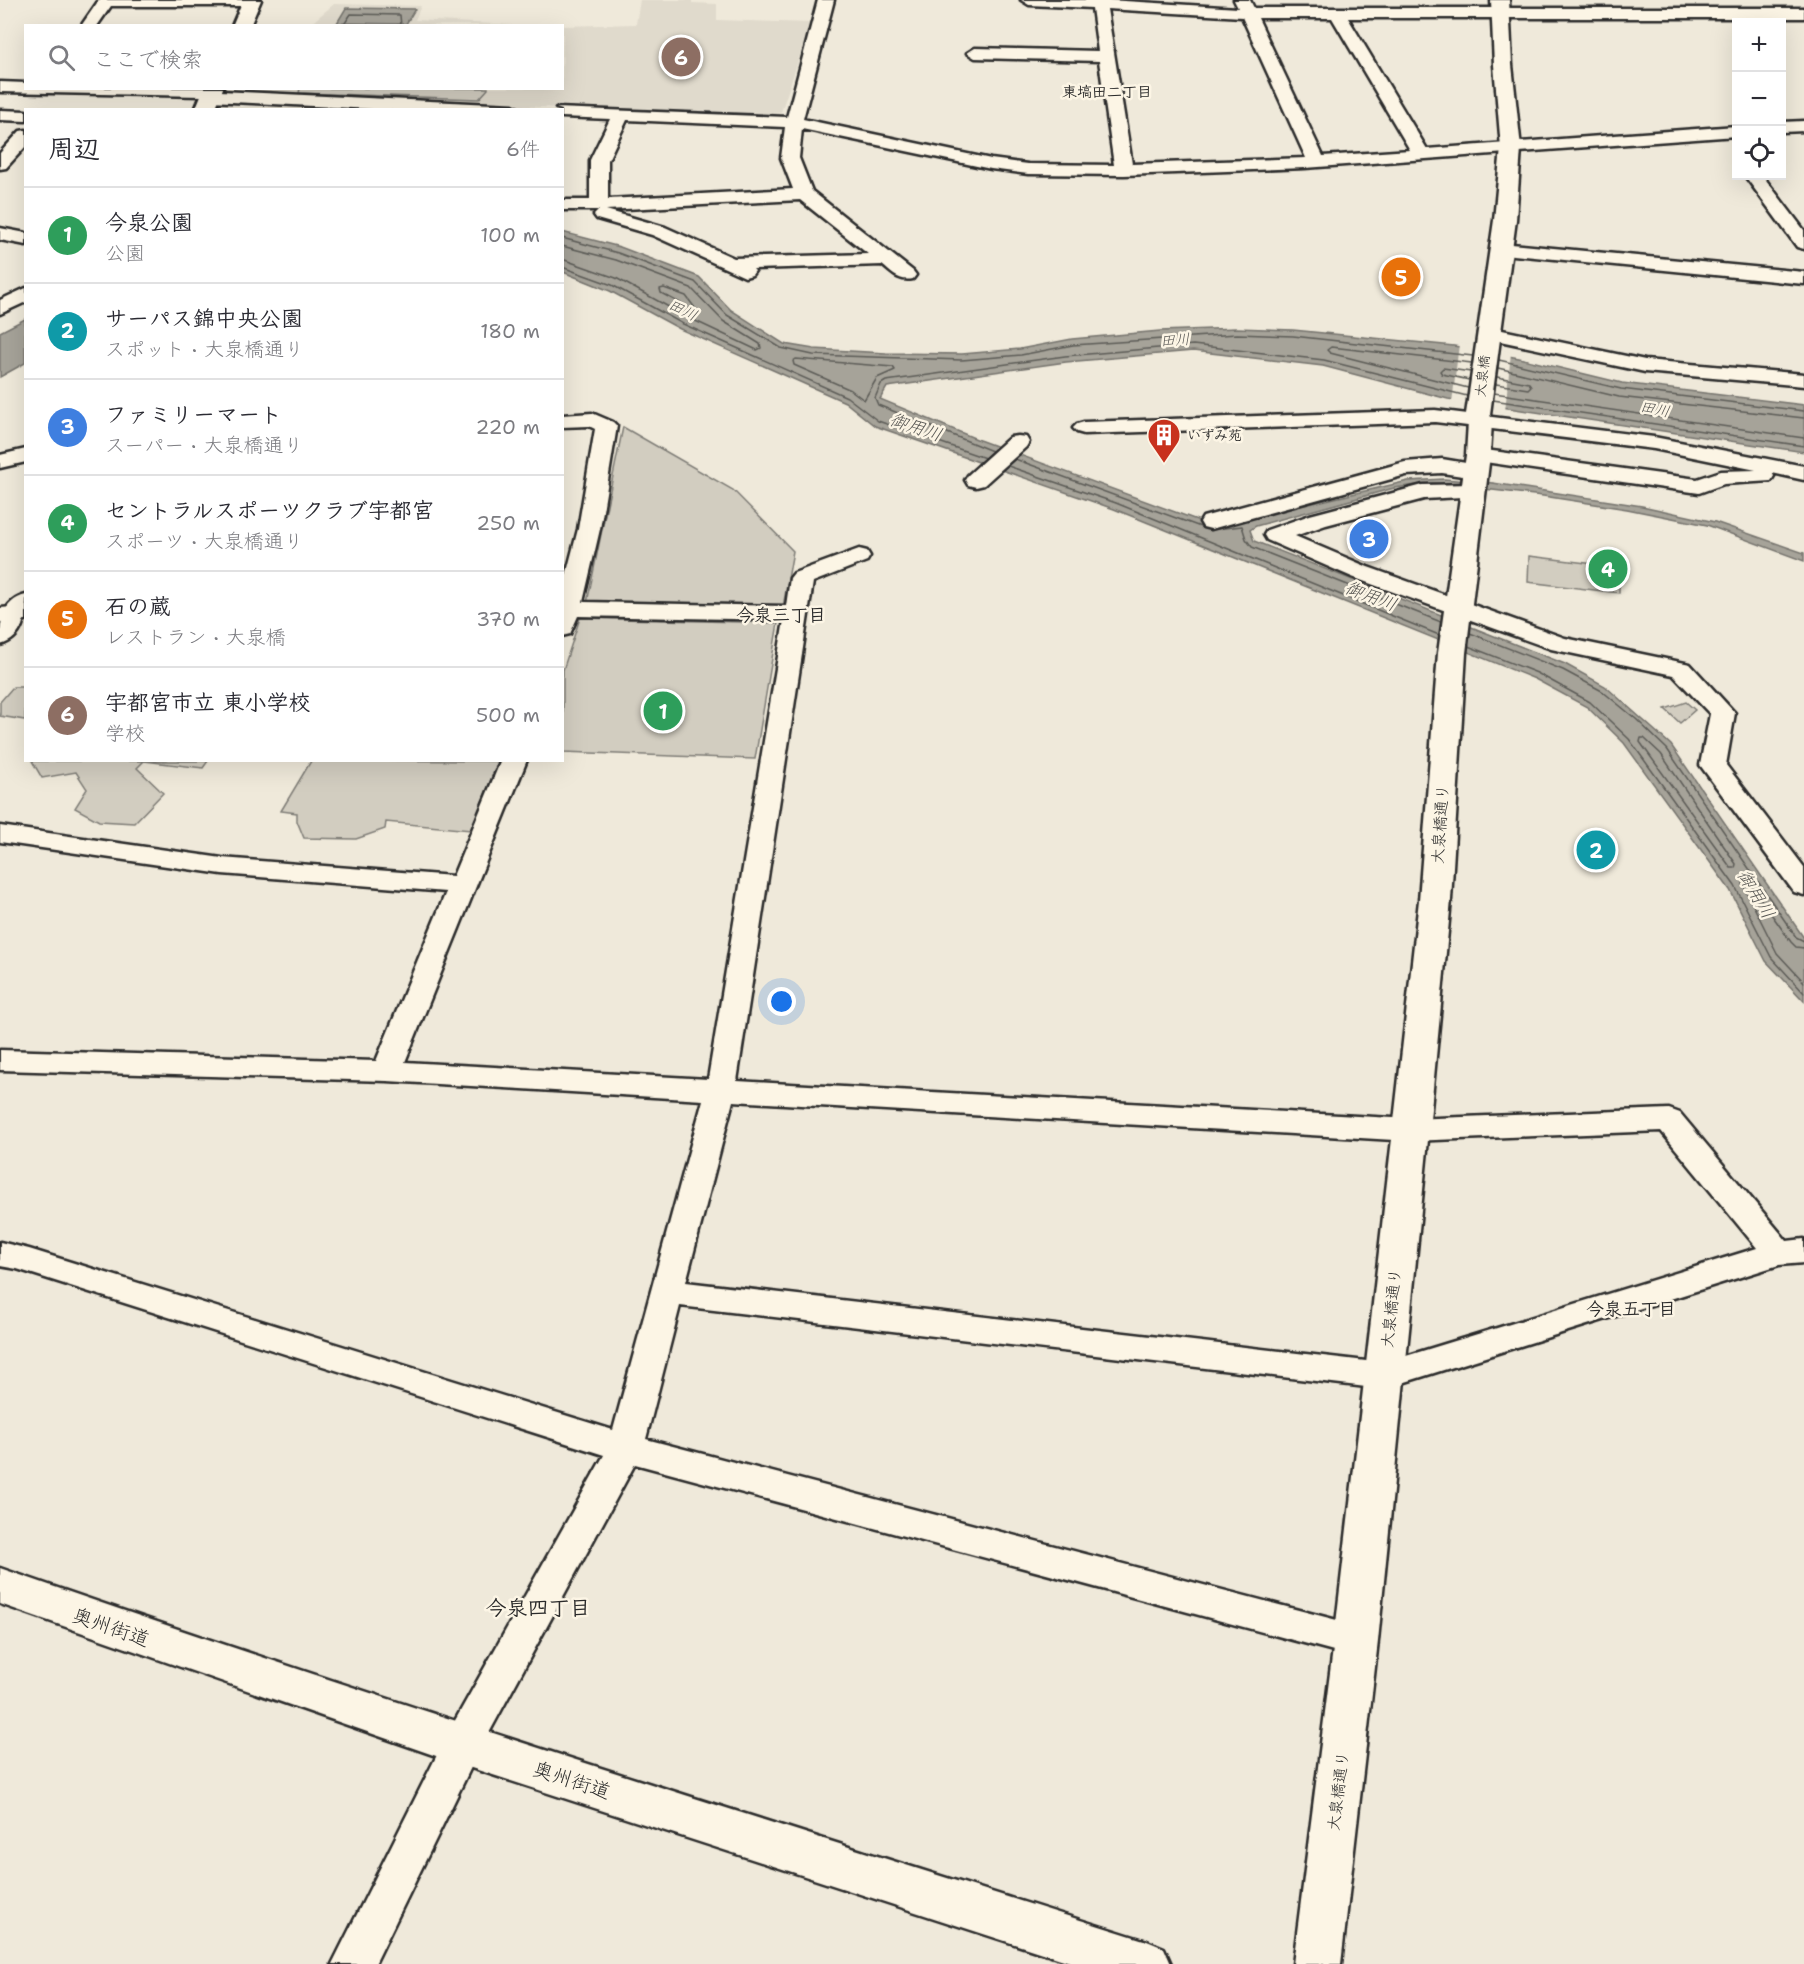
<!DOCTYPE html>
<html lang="ja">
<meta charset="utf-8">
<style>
body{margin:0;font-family:"Shantell Sans","Klee One",sans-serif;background:#f2f2f3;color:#2b2b33}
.controls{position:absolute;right:18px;top:18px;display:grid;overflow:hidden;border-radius:0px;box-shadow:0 6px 24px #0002}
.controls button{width:54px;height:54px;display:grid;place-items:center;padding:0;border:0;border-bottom:2px solid #e1e1e2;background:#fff;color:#2b2b33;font:30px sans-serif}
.you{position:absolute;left:782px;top:1002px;width:21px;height:21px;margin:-15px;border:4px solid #fff;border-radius:50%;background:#1a73e8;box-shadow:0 0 0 9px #1a73e833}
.badge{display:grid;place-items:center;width:39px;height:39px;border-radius:50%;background:#0b8043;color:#fff;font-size:20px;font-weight:700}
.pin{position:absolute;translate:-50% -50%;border:3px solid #fff;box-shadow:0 2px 6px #0006}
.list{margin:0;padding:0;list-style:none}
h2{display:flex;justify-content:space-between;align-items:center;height:78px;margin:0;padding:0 24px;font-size:26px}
h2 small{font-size:20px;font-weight:400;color:#7c7c81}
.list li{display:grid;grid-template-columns:39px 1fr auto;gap:18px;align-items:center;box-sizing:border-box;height:96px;padding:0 24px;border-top:2px solid #e1e1e2}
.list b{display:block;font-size:22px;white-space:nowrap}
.list p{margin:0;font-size:20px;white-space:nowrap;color:#7c7c81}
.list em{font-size:20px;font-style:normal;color:#7c7c81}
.icon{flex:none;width:33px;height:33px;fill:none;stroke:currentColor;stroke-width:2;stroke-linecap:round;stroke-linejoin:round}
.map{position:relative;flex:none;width:1804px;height:1964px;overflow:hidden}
.search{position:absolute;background:#fff;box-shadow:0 6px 24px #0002;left:24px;top:24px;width:540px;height:66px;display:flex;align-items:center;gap:15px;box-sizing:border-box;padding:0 21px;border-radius:0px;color:#7c7c81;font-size:22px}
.panel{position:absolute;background:#fff;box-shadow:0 6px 24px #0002;left:24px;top:108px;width:540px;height:654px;border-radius:0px}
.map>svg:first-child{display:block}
.built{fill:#e0dacc}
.green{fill:#d2cdc0;stroke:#7e7c76;stroke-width:1.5}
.water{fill:#a6a399;stroke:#75736d;stroke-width:1.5}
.pier{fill:#efe9da}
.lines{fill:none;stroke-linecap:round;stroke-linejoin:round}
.shore{stroke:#5c5b57;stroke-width:1.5}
.minor-casing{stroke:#2b2b2b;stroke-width:5}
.tertiary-casing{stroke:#2b2b2b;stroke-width:5}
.secondary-casing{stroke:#2b2b2b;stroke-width:5}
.primary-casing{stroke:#2b2b2b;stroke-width:5}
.minor{fill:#fcf5e5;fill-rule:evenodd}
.tertiary{fill:#fcf5e5;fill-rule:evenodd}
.secondary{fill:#fcf5e5;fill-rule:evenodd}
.primary{fill:#fcf5e5;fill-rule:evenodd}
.labels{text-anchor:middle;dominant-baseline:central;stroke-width:5;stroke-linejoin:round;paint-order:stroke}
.far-street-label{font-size:14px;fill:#2b2b2b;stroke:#fcf5e5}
.far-poi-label{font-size:14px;font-weight:bold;fill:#2b2b2b;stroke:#fcf5e5;text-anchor:start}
.far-neighbourhood-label{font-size:15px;font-weight:bold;fill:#2b2b2b;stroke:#fcf5e5}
.far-water-label{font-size:15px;font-style:italic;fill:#565552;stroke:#fcf5e5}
.street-label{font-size:16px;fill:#2b2b2b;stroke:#fcf5e5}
.water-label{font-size:18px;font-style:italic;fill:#565552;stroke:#fcf5e5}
.neighbourhood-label{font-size:18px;font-weight:bold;fill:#2b2b2b;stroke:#fcf5e5}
.near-street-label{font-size:20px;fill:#2b2b2b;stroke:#fcf5e5}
.near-neighbourhood-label{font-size:21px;font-weight:bold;fill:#2b2b2b;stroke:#fcf5e5}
</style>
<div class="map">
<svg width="1804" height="1964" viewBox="0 0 1804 1964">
<rect width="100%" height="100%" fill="#efe9da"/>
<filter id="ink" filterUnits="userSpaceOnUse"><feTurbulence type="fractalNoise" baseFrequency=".0167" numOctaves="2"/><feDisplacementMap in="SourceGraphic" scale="12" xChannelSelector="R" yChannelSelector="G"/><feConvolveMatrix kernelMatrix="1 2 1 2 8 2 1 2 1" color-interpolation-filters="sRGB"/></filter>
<g filter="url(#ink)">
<!-- built -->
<path class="built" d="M640 0H692V3L717 4V20L811 23 781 112 770 117 242 94 243 88H562L563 26 636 24Z
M334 4 421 6 415 20 513 25 308 26Z"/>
<!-- green -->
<path class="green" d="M300 88H488V89L479 99 299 93Z
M623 427 733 490 793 551 783 607 587 603Z
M1529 556 1619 567V593L1528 582Z
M580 618 778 623 755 759 563 752V670Z
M13 687H25V720L0 716V702Z
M1686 702 1695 710 1680 723 1665 709Z
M32 761H208L203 768 144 761 137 768 163 793 134 823 99 821 75 808 87 789 76 772 42 778Z
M311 761V760L498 761 471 830 386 822 385 829 356 839 304 838 297 821V813L281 811Z"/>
<!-- water -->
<path class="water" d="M346 8 415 9 406 24 337 23Z
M562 232 620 247 699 277 731 310 784 344 814 349 886 353 962 354 1020 349 1072 339 1160 331 1237 328 1293 330 1454 346 1519 358 1622 383 1804 405V452L1448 399 1323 366 1193 351 1066 362 887 387 880 399 979 440 1205 523 1232 522 1408 481 1444 479 1493 483 1642 506 1715 522 1804 553V561L1707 525 1627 509 1543 496 1432 483 1394 488 1256 526 1250 530 1254 541 1565 664 1605 686 1671 745 1804 938V1001L1766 961 1730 890 1624 743 1587 707 1535 679 1114 509 875 426 845 402 680 329 610 291 563 272Z
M25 319V363L0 377V332Z"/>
<!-- pier -->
<path class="pier" d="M1459 344 1511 353 1505 411 1452 403Z"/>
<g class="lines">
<!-- shore -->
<path class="shore" d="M343 26 351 14 400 15 401 26
M562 238 618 253 695 282 727 315 781 348 813 355 962 360 1021 355 1073 345 1237 334 1293 336 1473 356
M562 246 616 260 691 288 723 321 760 344 761 348 757 350 687 317 616 278 562 259
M562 267 612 285 683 324 847 397 878 421 985 458
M664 288 686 296 695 308 691 309 661 293 660 289Z
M796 359 893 367 895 370 877 378 864 400 851 390 794 365 793 361Z
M1499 360 1621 389 1804 411
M1498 368 1619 397 1804 418
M1469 380 1442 374 1440 371 1443 368 1471 372
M1496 384 1528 389 1531 386 1529 383 1497 377
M1468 388 1330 353 1327 350 1331 347 1472 363
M1494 393 1804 438
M1493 400 1804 446
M992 451 878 405 875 398 881 384 886 381 1065 356 1193 345 1324 360 1467 396
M1015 459 1206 529
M1008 466 1116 503 1439 635
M1216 529 1242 526 1246 539 1252 547 1441 622
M1470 633 1563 670 1602 691 1636 719 1667 749 1796 937 1804 941
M1468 646 1537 673 1590 702 1629 739 1735 886 1771 957 1804 993
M1641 738H1644L1661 754 1736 864 1735 868H1731L1640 742Z
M1804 948 1796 947 1791 942 1748 881H1744L1743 885 1777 953 1804 982"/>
<!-- minor casing -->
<g class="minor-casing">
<path id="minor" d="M99 0H258L259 1 251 6H111L97 26H81Z
M818 0H834L803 119 991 159 1028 164 1114 165 1099 61 975 58 967 53 975 48 1098 51 1092 8 1029 5 1021 0H1108L1238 8 1234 0H1250L1254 8H1804V18H1348L1427 149 1736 126V136L1305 168 1124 175 1028 174 991 169 802 129 799 158 812 191 913 271 916 275 913 279C899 282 892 273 882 265L753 269 755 271 752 275 745 277 652 235 597 219 594 215 599 210H562V200H590V160L610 119 562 117V110L556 108 787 117ZM1107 9 1242 17 1306 158 1132 164ZM1258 18H1332L1410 150 1323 156ZM627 120 785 127 781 158 793 189 608 199V160ZM800 200 868 254 734 258 665 227 606 210Z
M0 82 26 83V88H219L220 91 513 105 521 110H393L210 101 204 100 202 96 0 92Z
M0 110 26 111V121L0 120Z
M1804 121V131L1782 132V122Z
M26 130V146L6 168 0 169V153L20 131Z
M1745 176H1763L1804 230V249L1797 247Z
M0 228 26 233V245L0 240Z
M1501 243 1804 272V284L1494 253 1492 249 1494 245Z
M26 288V302L0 314V300Z
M1488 327 1645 360 1804 374V386L1645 372 1481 337 1478 333 1481 329Z
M1435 410 1654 437 1804 466V480L1772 473 1774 476 1771 481 1724 484 1699 493 1478 461 1470 460 1467 455 1470 450 1478 449 1697 479 1721 471 1756 470 1654 449 1435 422 1084 434 1077 432 1073 428 1077 424 1084 422Z
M592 413 613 422 617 426 600 529 583 602 786 606 790 578 794 573 859 549 867 551 870 556 867 561 813 582 737 1081 1411 1119 1669 1109 1680 1113 1787 1241 1804 1239V1263L1779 1265 1383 1389 680 1306 646 1439 1356 1625 1369 1630 1375 1641 1369 1652 1356 1657 635 1464 476 1757 375 1964H332L448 1733 604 1455 17 1269 0 1266V1242L29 1249 613 1430 703 1100 387 1081 0 1070V1050L376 1061 446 892 222 874 0 842V826L222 858 453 876 501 760H527L405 1062 708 1079 784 620 578 616 570 634 562 636V591L578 529 595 429 589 426 562 427V415ZM733 1101 1411 1141 1661 1131 1757 1248 1383 1363 686 1282Z
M1018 436 1026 437 1029 442 1026 447 984 485 976 487 968 485 965 480 968 475 1010 437Z
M26 449V462L0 468V455Z
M1442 459 1484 466 1487 471 1484 476 1476 478 1442 473 1406 475 1211 529 1203 527 1200 522 1203 517 1405 462Z
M1473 484 1481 486 1484 491 1481 496 1424 499 1326 525 1295 536 1368 567 1565 638 1690 664 1735 713 1726 765 1804 867V895L1794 892 1700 765 1710 714 1673 675 1551 649 1352 577 1267 540 1264 535 1267 530 1310 515 1423 485Z
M26 606V620L0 622V608Z"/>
</g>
<!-- tertiary casing -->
<g class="tertiary-casing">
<path id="tertiary" d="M1491 0H1509L1512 65 1521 148 1516 220 1490 414 1492 422 1490 455 1466 653 1451 900 1429 1130 1378 1641 1341 1964H1293L1334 1641 1393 1130 1419 900 1438 653 1466 455 1468 422 1466 414 1494 220 1501 148 1494 65Z"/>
</g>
<!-- secondary casing -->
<g class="secondary-casing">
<path id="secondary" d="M0 1568C380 1700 763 1820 1147 1941L1164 1948 1171 1964H1076L462 1765 0 1604Z"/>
</g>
<!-- primary casing -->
<g class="primary-casing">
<path id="primary" d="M243 0H261L250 26H232Z
M204 88H223L215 110H195Z
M26 595C26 616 24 639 0 645 0 624 1 601 26 595Z"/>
</g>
<!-- minor -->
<use href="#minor" class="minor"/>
<!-- tertiary -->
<use href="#tertiary" class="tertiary"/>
<!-- secondary -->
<use href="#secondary" class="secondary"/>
<!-- primary -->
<use href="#primary" class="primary"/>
</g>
</g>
<!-- icons -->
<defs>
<g id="building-pin" transform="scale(1.725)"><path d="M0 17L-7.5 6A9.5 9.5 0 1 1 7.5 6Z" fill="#c8321e" stroke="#fcf5e5"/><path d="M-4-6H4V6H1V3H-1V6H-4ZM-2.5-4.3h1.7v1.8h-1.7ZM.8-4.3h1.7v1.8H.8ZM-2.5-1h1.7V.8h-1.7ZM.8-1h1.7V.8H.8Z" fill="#fff"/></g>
</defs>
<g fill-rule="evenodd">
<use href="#building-pin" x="1164" y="435"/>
</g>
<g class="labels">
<!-- far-street labels -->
<g class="far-street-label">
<text transform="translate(1482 376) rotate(-84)">大泉橋</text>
</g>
<!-- far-poi labels -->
<g class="far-poi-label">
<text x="1187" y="435">いずみ苑</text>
</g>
<!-- far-neighbourhood labels -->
<g class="far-neighbourhood-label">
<text x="1107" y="92">東塙田二丁目</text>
</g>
<!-- far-water labels -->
<g class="far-water-label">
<text transform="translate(683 310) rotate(26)">田川</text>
<text transform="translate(1175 340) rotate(-4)">田川</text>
<text transform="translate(1655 409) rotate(11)">田川</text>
</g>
<!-- street labels -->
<g class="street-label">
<text transform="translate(1440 824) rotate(-86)">大泉橋通り</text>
<text transform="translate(1391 1308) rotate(-84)">大泉橋通り</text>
<text transform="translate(1338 1791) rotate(-83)">大泉橋通り</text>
</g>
<!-- water labels -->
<g class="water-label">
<text transform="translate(916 427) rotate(19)">御用川</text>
<text transform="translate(1371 596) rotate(21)">御用川</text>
<text transform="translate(1756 894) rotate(59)">御用川</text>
</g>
<!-- neighbourhood labels -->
<g class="neighbourhood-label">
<text x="781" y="615">今泉三丁目</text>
<text x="1631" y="1309">今泉五丁目</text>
</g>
<!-- near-street labels -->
<g class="near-street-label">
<text transform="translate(111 1627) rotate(19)">奥州街道</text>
<text transform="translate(572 1780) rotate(18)">奥州街道</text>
</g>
<!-- near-neighbourhood labels -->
<g class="near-neighbourhood-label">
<text x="538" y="1608">今泉四丁目</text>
</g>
</g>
</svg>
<div class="controls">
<button>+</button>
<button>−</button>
<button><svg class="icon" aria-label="locate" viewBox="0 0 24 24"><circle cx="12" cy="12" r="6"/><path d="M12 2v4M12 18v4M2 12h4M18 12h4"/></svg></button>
</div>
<div class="you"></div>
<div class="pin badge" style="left:663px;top:711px;background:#2e9e5b">1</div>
<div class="pin badge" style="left:1596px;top:850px;background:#0f9aa8">2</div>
<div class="pin badge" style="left:1369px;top:539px;background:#3f7fe0">3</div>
<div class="pin badge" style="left:1608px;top:569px;background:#2e9e5b">4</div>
<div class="pin badge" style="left:1401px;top:277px;background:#e8710a">5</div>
<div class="pin badge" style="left:681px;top:57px;background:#8d6e63">6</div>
<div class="search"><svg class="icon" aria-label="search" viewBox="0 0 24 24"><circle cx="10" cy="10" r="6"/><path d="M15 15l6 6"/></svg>ここで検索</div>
<section class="panel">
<h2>周辺<small>6件</small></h2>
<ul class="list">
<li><span class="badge" style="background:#2e9e5b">1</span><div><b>今泉公園</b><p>公園</p></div><em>100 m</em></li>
<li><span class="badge" style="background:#0f9aa8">2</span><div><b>サーパス錦中央公園</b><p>スポット · 大泉橋通り</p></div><em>180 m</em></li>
<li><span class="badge" style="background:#3f7fe0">3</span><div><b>ファミリーマート</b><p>スーパー · 大泉橋通り</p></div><em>220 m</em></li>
<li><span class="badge" style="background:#2e9e5b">4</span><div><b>セントラルスポーツクラブ宇都宮</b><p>スポーツ · 大泉橋通り</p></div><em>250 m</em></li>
<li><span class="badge" style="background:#e8710a">5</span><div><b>石の蔵</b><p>レストラン · 大泉橋</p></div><em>370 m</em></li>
<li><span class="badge" style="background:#8d6e63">6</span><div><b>宇都宮市立 東小学校</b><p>学校</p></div><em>500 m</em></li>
</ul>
</section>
</div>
